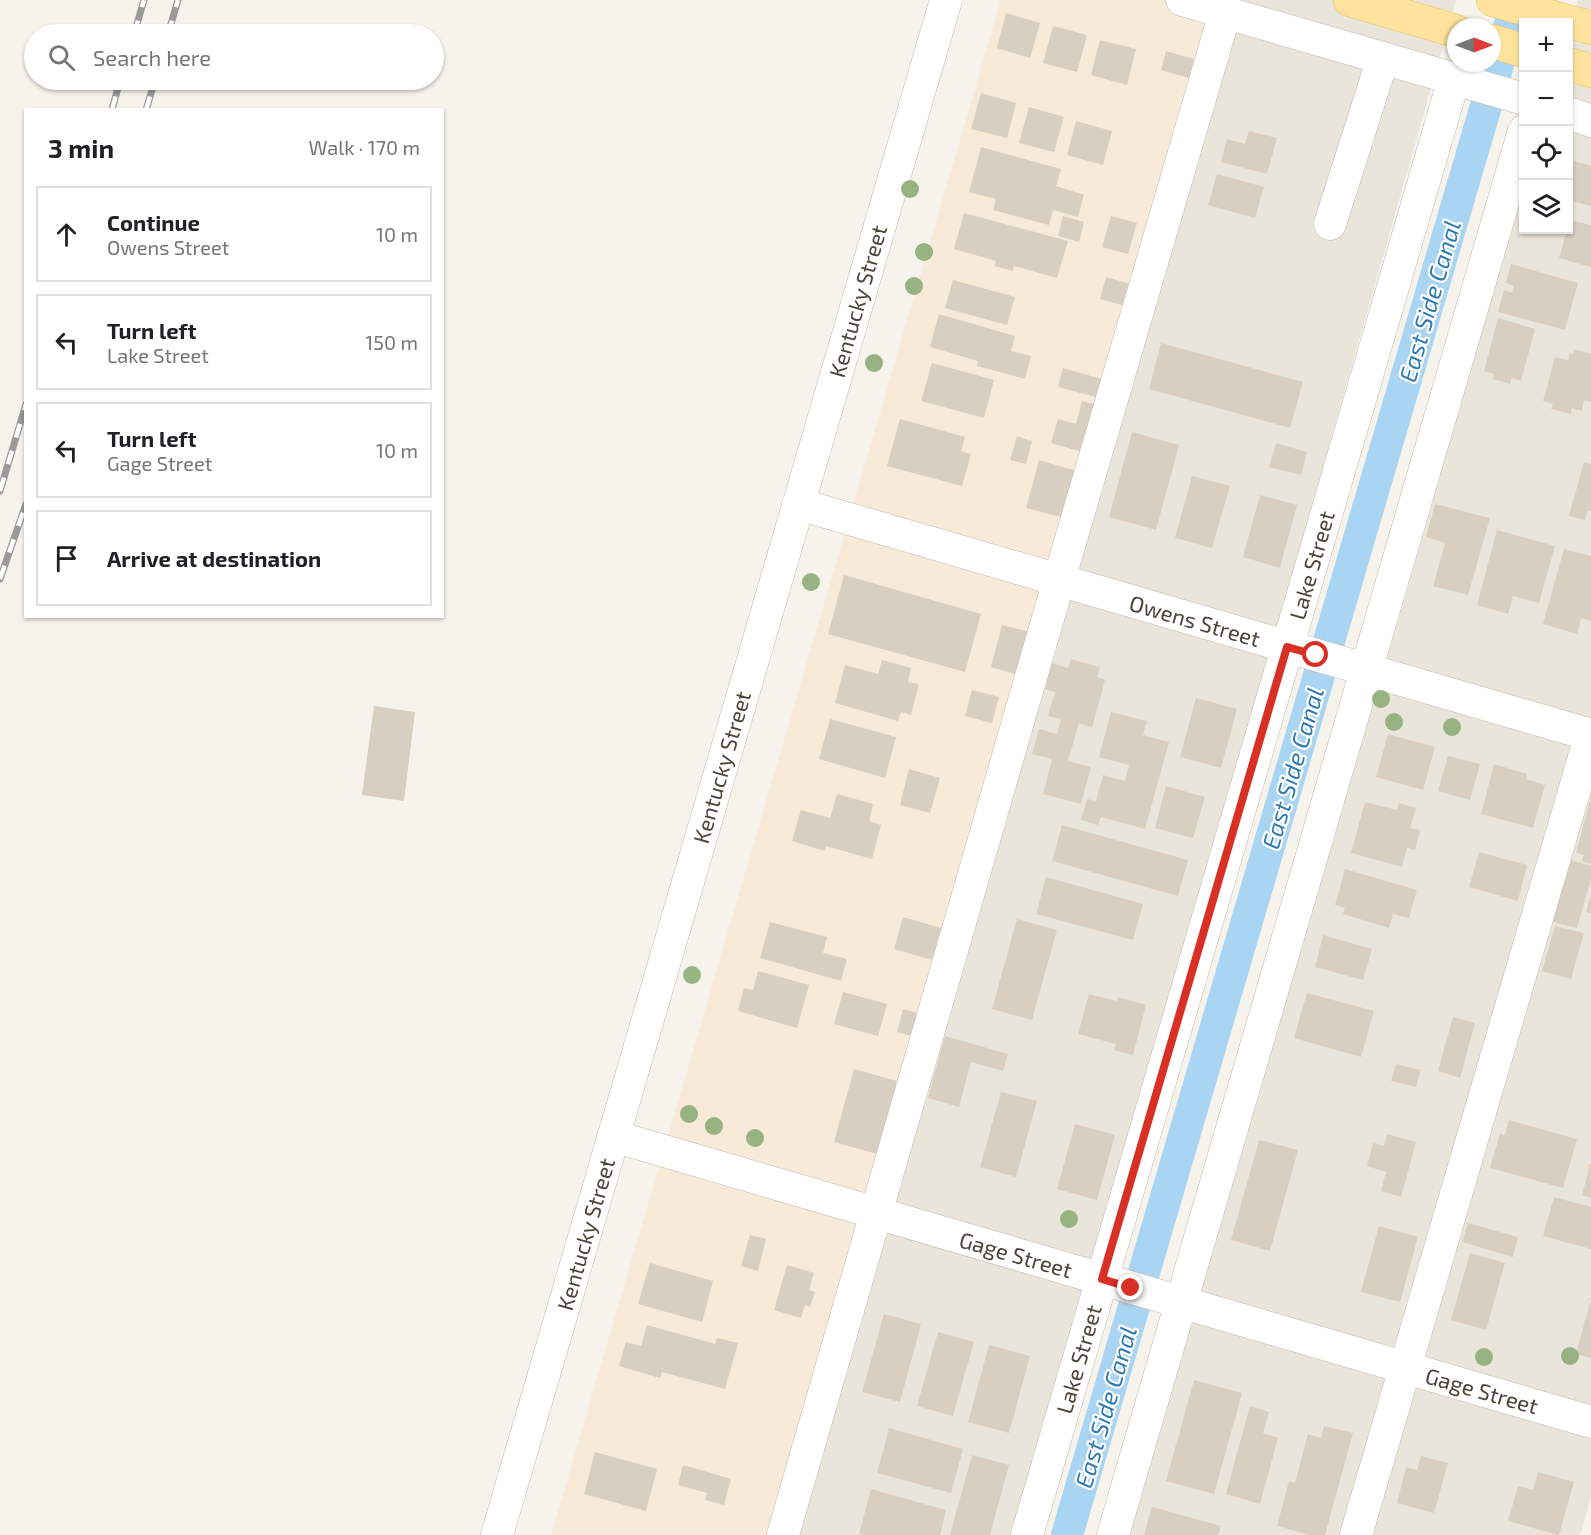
<!DOCTYPE html>
<meta charset="utf-8">
<style>
body{margin:0;font-family:"Exo 2",sans-serif;background:#f6f6f6;color:#202124}
.controls{position:absolute;right:18px;top:18px;display:grid;overflow:hidden;border-radius:0px;box-shadow:0 2px 4px #0004}
.controls button{width:54px;height:54px;display:grid;place-items:center;padding:0;border:0;border-bottom:2px solid #e0e0e0;background:#fff;color:#202124;font:30px sans-serif}
.compass{position:absolute;left:1447px;top:18px;width:54px;height:54px;border-radius:50%;background:#fff;box-shadow:0 2px 4px #0004;rotate:90deg}
.stop{position:absolute;width:18px;height:18px;margin:-14px;border:4px solid #d93025;border-radius:50%;background:#fff}
.stop.end{background:#d93025;border-color:#fff;box-shadow:0 2px 6px #0008}
.list{margin:0;padding:0;list-style:none}
h2{display:flex;justify-content:space-between;align-items:center;height:78px;margin:0;padding:0 24px;font-size:26px}
h2 small{font-size:20px;font-weight:400;color:#757577}
.list li{display:grid;grid-template-columns:39px 1fr auto;gap:18px;align-items:center;box-sizing:border-box;height:96px;margin:0 12px 12px;padding:0 12px;border:2px solid #e0e0e0;border-radius:0px}
.list b{display:block;font-size:22px;white-space:nowrap}
.list p{margin:0;font-size:20px;white-space:nowrap;color:#757577}
.list em{font-size:20px;font-style:normal;color:#757577}
.icon{flex:none;width:33px;height:33px;fill:none;stroke:currentColor;stroke-width:2;stroke-linecap:round;stroke-linejoin:round}
.map{position:relative;flex:none;width:1591px;height:1535px;overflow:hidden}
.search{position:absolute;background:#fff;box-shadow:0 2px 4px #0004;left:24px;top:24px;width:420px;height:66px;display:flex;align-items:center;gap:15px;box-sizing:border-box;padding:0 21px;border-radius:33px;color:#757577;font-size:22px}
.panel{position:absolute;background:#fff;box-shadow:0 2px 4px #0004;left:24px;top:108px;width:420px;height:510px;border-radius:0px}
.map>svg:first-child{display:block}
.residential{fill:#eae5da}
.commercial{fill:#f7ead8}
.lines{fill:none;stroke-linecap:round;stroke-linejoin:round}
.canal{stroke:#a9d4f2;stroke-width:32}
.building{fill:#d8cfc1}
.minor-casing{stroke:#c2bbae;stroke-width:33}
.major-casing{stroke:#e6c16a;stroke-width:34}
.minor{stroke:#fff;stroke-width:32}
.major{stroke:#ffe39c;stroke-width:33}
.rail-casing{stroke:#9a9a9a;stroke-width:7}
.rail{stroke:#fff;stroke-width:4.5;stroke-dasharray:14;stroke-linecap:butt}
.tree{fill:#97b381}
.route{stroke:#d93025;stroke-width:8}
.labels{text-anchor:middle;dominant-baseline:central;stroke-width:4.5;stroke-linejoin:round;paint-order:stroke}
.street-label{font-size:22px;fill:#4b4439;stroke:#fff}
.water-label{font-size:24px;font-style:italic;fill:#2e7ab2;stroke:#fff}
</style>
<div class="map">
<svg width="1591" height="1535" viewBox="0 0 1591 1535">
<rect width="100%" height="100%" fill="#f6f3ec"/>
<!-- residential -->
<path class="residential" d="M1239 0H1456L1019 1535H786Z
M1578 0H1591V1498L1580 1535H1128L1401 611 1523 187 1524 230H1568L1569 32Z"/>
<!-- commercial -->
<path class="commercial" d="M1001 0H1239L786 1535H551Z"/>
<g class="lines">
<!-- canal -->
<path class="canal" d="M1067 1535 1517 0"/>
</g>
<!-- building -->
<path class="building" d="M1006 13 1040 23 1030 58 997 48Z
M1053 26 1087 35 1077 72 1043 63Z
M1100 40 1136 49 1127 85 1091 75Z
M1166 51 1194 59 1189 78 1161 70Z
M981 93 1016 103 1007 138 971 129Z
M1029 107 1064 117 1054 152 1019 143Z
M1076 121 1112 131 1103 165 1067 155Z
M1249 131 1277 138 1267 174 1221 162 1227 139 1245 144Z
M981 147 1061 169 1056 186 1084 195 1078 217 1053 210 1049 225 993 210 996 199 969 192Z
M1568 159 1591 166V206L1568 200Z
M1217 174 1264 187 1255 218 1208 205Z
M964 213 1068 241 1057 278 1014 266 1013 271 995 266 996 261 954 249Z
M1063 216 1084 222 1079 242 1058 236Z
M1111 216 1137 223 1128 254 1102 247Z
M1570 220 1591 225V267L1559 258 1567 230H1568Z
M1511 264 1578 283 1565 330 1498 312 1504 290 1512 293 1514 286 1506 283Z
M1106 277 1131 284 1125 306 1100 299Z
M953 280 1015 297 1007 325 945 308Z
M939 314 1015 336 1011 351 1031 356 1025 379 977 366 978 361 930 347Z
M1498 318 1535 329 1521 381 1512 378 1510 384 1493 379 1494 374 1484 371Z
M1161 343 1303 382 1290 428 1149 389Z
M1574 349 1591 354V402L1584 400 1582 411 1572 408 1571 414 1551 409 1553 404 1543 401 1555 357 1568 360 1570 353 1573 354Z
M932 363 994 380 984 418 921 401Z
M1063 368 1101 379 1096 397 1058 387Z
M1082 401 1098 405 1085 453 1051 443 1058 419 1076 424Z
M900 419 965 437 961 451 971 454 962 486 887 466Z
M1132 432 1179 445 1156 530 1109 517Z
M1017 436 1032 441 1026 464 1010 460Z
M1276 443 1307 452 1301 475 1269 467Z
M1039 460 1077 471 1064 518 1026 508Z
M1584 462 1591 464V511L1588 510 1585 520 1569 516Z
M1192 476 1230 486 1212 548 1175 538Z
M1260 495 1297 505 1280 568 1243 557Z
M1435 504 1490 518 1468 595 1433 586 1445 543 1426 537Z
M1497 530 1555 546 1539 603 1513 596 1508 614 1477 605Z
M1564 549 1591 556V621L1581 618 1577 634 1543 624Z
M844 575 981 614 965 672 828 634Z
M1002 625 1030 632 1018 675 991 667Z
M1071 659 1100 667 1097 677 1105 680 1092 728 1079 723 1068 761 1091 767 1081 804 1043 794 1052 759 1032 754 1039 729 1057 734 1061 719 1048 716 1055 692 1045 689 1052 663 1068 668Z
M882 660 911 668 908 682 919 684 911 715 901 712 898 721 835 703 845 665 878 674Z
M972 690 999 697 992 723 965 716Z
M1196 698 1237 709 1221 768 1180 757Z
M374 706 415 712 404 801 362 795Z
M1111 712 1147 721 1143 735 1169 742 1145 829 1101 817 1098 825 1081 820 1087 799 1096 801 1103 775 1125 781 1129 765 1099 757Z
M830 719 896 737 885 778 819 759Z
M1388 734 1435 747 1423 790 1376 777Z
M1448 756 1480 764 1470 800 1438 791Z
M1494 764 1527 774 1526 779 1545 785 1533 828 1481 814Z
M909 769 940 778 930 813 900 805Z
M1166 786 1205 797 1193 838 1155 828Z
M837 794 873 804 869 821 881 825 872 859 826 846 825 851 792 841 801 810 830 818Z
M1590 801 1591 802V864L1582 861 1584 855 1576 853Z
M1365 802 1397 810 1399 803 1416 808 1410 828 1420 830 1415 850 1407 848 1402 867 1351 853Z
M1062 825 1188 860 1178 896 1052 861Z
M1479 852 1527 865 1518 901 1469 887Z
M1567 859 1591 866V879L1577 928 1550 921Z
M1345 869 1417 890 1409 918 1393 914 1389 928 1343 914 1345 908 1335 905Z
M1046 877 1143 904 1133 940 1036 914Z
M1590 898H1591V913L1586 912Z
M903 917 941 928 932 960 894 949Z
M1017 919 1057 930 1032 1020 992 1009Z
M770 922 827 937 823 953 847 959 841 981 760 958Z
M1555 926 1584 933 1571 979 1542 971Z
M1323 935 1372 949 1363 980 1315 967Z
M758 971 809 985 797 1028 738 1011 744 988 753 990Z
M843 992 887 1004 878 1036 834 1024Z
M1307 993 1374 1011 1361 1057 1294 1038Z
M1089 994 1117 1001 1118 997 1146 1005 1133 1055 1114 1050 1116 1044 1078 1034Z
M903 1009 921 1014 915 1037 897 1032Z
M1453 1017 1475 1023 1460 1078 1438 1071Z
M945 1036 1008 1054 1003 1071 971 1062 959 1107 928 1098Z
M1396 1064 1421 1070 1416 1087 1391 1081Z
M854 1069 897 1081 877 1154 834 1142Z
M1001 1092 1037 1101 1016 1177 980 1167Z
M1509 1120 1577 1139 1563 1188 1490 1168 1500 1134 1505 1135Z
M1075 1124 1115 1135 1097 1200 1057 1189Z
M1387 1134 1416 1142 1401 1197 1381 1191 1386 1172 1367 1166 1373 1143 1384 1146Z
M1259 1140 1298 1150 1270 1251 1231 1240Z
M1590 1164H1591V1198L1582 1195Z
M1554 1197 1591 1207V1249L1543 1236Z
M1468 1223 1518 1237 1513 1257 1462 1242Z
M1379 1226 1418 1237 1400 1302 1361 1292Z
M750 1235 766 1239 758 1271 741 1266Z
M1470 1253 1505 1263 1486 1330 1451 1320Z
M650 1263 713 1281 702 1322 638 1304Z
M787 1265 814 1273 809 1290 815 1292 810 1307 805 1305 801 1318 774 1310Z
M1590 1303H1591V1358L1576 1354Z
M884 1314 921 1324 900 1402 862 1392Z
M647 1325 715 1344 717 1338 738 1343 725 1389 662 1372 660 1378 619 1366 626 1342 641 1346Z
M938 1332 974 1342 953 1416 917 1406Z
M989 1345 1030 1356 1009 1433 968 1422Z
M1194 1380 1242 1393 1214 1494 1166 1481Z
M1250 1406 1269 1412 1263 1433 1278 1438 1260 1504 1226 1494Z
M1324 1426 1353 1433 1325 1535H1310L1277 1526 1289 1481 1295 1483 1308 1434 1321 1438Z
M889 1428 963 1449 951 1493 877 1473Z
M595 1452 657 1469 646 1511 584 1494Z
M972 1455 1009 1465 990 1535H950Z
M1421 1456 1448 1463 1434 1513 1397 1503 1406 1467 1417 1470Z
M683 1465 731 1479 724 1505 705 1500 707 1493 678 1485Z
M1538 1472 1574 1482 1559 1535 1508 1521 1518 1486 1533 1490Z
M871 1489 946 1510 940 1535H864L859 1534Z
M1152 1507 1221 1526 1218 1535H1144Z"/>
<g class="lines">
<!-- minor casing -->
<g class="minor-casing">
<path id="minor" d="M1182 0 1524 99
M1568 113 1591 121
M1330 224 1383 58
M798 504 1591 735
M613 1136 1591 1422
M497 1535 946 0
M783 1535 1059 580 1225 13
M1027 1535 1454 79
M1113 1535 1524 131
M1356 1535 1591 734"/>
</g>
<!-- major casing -->
<g class="major-casing">
<path id="major" d="M1350 0 1456 31
M1493 0 1591 28
M1492 41 1524 51
M1568 64 1591 71"/>
</g>
<!-- minor -->
<use href="#minor" class="minor"/>
<!-- major -->
<use href="#major" class="major"/>
<!-- rail casing -->
<g class="rail-casing">
<path id="rail" d="M134 34 144 0
M168 34 178 0
M112 110 120 80
M146 110 155 80
M0 491 26 404
M0 579 26 504"/>
</g>
<!-- rail -->
<use href="#rail" class="rail"/>
</g>
<!-- trees -->
<g class="tree">
<circle cx="910" cy="189" r="9"/>
<circle cx="924" cy="252" r="9"/>
<circle cx="914" cy="286" r="9"/>
<circle cx="874" cy="363" r="9"/>
<circle cx="811" cy="582" r="9"/>
<circle cx="1381" cy="699" r="9"/>
<circle cx="1394" cy="722" r="9"/>
<circle cx="1452" cy="727" r="9"/>
<circle cx="692" cy="975" r="9"/>
<circle cx="689" cy="1114" r="9"/>
<circle cx="714" cy="1126" r="9"/>
<circle cx="755" cy="1138" r="9"/>
<circle cx="1069" cy="1219" r="9"/>
<circle cx="1570" cy="1356" r="9"/>
<circle cx="1484" cy="1357" r="9"/>
</g>
<g class="lines">
<!-- route -->
<path class="route" d="M1131 1288 1102 1279 1287 647 1316 655"/>
</g>
<g class="labels">
<!-- street labels -->
<g class="street-label">
<text transform="translate(857 301) rotate(-74)">Kentucky Street</text>
<text transform="translate(1311 565) rotate(-74)">Lake Street</text>
<text transform="translate(1195 620) rotate(16)">Owens Street</text>
<text transform="translate(721 767) rotate(-74)">Kentucky Street</text>
<text transform="translate(585 1234) rotate(-74)">Kentucky Street</text>
<text transform="translate(1016 1254) rotate(16)">Gage Street</text>
<text transform="translate(1078 1359) rotate(-74)">Lake Street</text>
<text transform="translate(1482 1390) rotate(16)">Gage Street</text>
</g>
<!-- water labels -->
<g class="water-label">
<text transform="translate(1429 301) rotate(-74)">East Side Canal</text>
<text transform="translate(1292 768) rotate(-74)">East Side Canal</text>
<text transform="translate(1105 1407) rotate(-74)">East Side Canal</text>
</g>
</g>
</svg>
<div class="controls">
<button>+</button>
<button>−</button>
<button><svg class="icon" aria-label="locate" viewBox="0 0 24 24"><circle cx="12" cy="12" r="6"/><path d="M12 2v4M12 18v4M2 12h4M18 12h4"/></svg></button>
<button><svg class="icon" aria-label="layers" viewBox="0 0 24 24"><path d="M12 4l9 5-9 5-9-5zM3 14l9 5 9-5"/></svg></button>
</div>
<svg class="compass" viewBox="-18 -18 36 36"><path d="M0-13l5 13h-10z" fill="#e53935"/><path d="M0 13l5-13h-10z" fill="#757577"/></svg>
<div class="stop" style="left:1316px;top:655px"></div>
<div class="stop end" style="left:1131px;top:1288px"></div>
<div class="search"><svg class="icon" aria-label="search" viewBox="0 0 24 24"><circle cx="10" cy="10" r="6"/><path d="M15 15l6 6"/></svg>Search here</div>
<section class="panel">
<h2>3 min<small>Walk · 170 m</small></h2>
<ul class="list">
<li><svg class="icon" aria-label="ahead" viewBox="0 0 24 24"><path d="M12 20V5M6 11l6-6 6 6"/></svg><div><b>Continue</b><p>Owens Street</p></div><em>10 m</em></li>
<li><svg class="icon" aria-label="left" viewBox="0 0 24 24"><path d="M17 20v-9H6M10 6l-5 5 5 5"/></svg><div><b>Turn left</b><p>Lake Street</p></div><em>150 m</em></li>
<li><svg class="icon" aria-label="left" viewBox="0 0 24 24"><path d="M17 20v-9H6M10 6l-5 5 5 5"/></svg><div><b>Turn left</b><p>Gage Street</p></div><em>10 m</em></li>
<li><svg class="icon" aria-label="arrive" viewBox="0 0 24 24"><path d="M6 21V4h12l-3 4 3 4H6"/></svg><div><b>Arrive at destination</b></div></li>
</ul>
</section>
</div>
